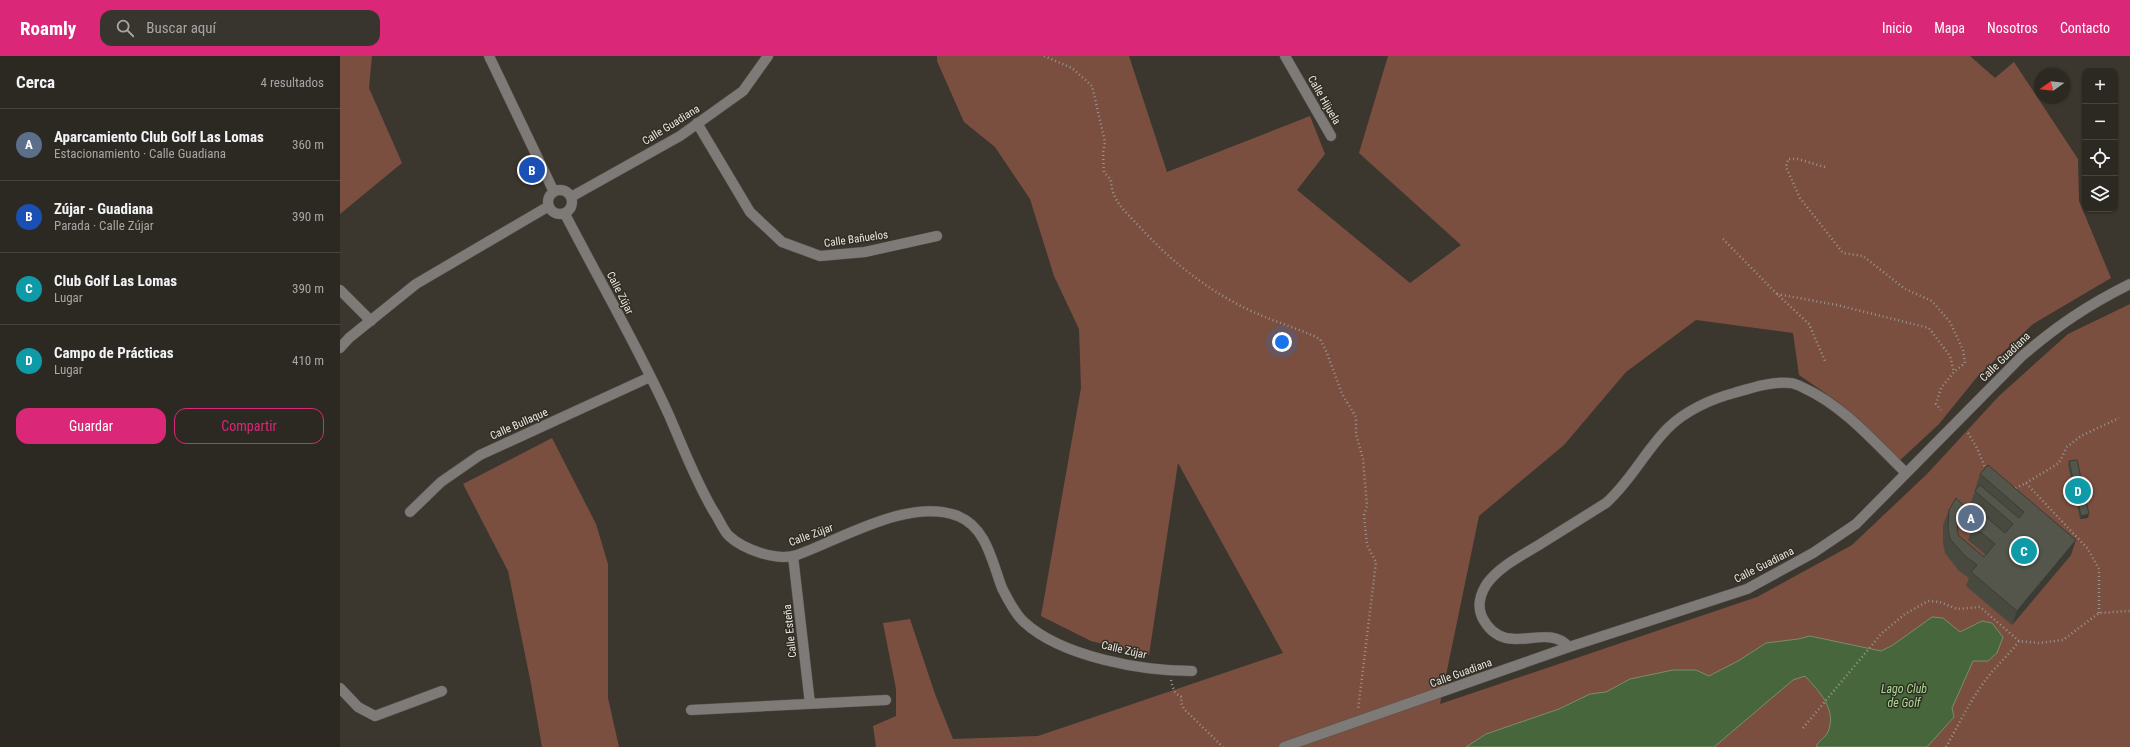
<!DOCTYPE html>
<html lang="es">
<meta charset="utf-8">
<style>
body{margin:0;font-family:"Roboto Condensed",sans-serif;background:#38352f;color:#f1f3f6}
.controls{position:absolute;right:12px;top:12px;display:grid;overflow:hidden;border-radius:8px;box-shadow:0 1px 3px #0004}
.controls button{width:36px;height:36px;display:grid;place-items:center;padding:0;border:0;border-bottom:1px solid #484540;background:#2c2922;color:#f1f3f6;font:20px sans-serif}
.compass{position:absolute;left:1694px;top:12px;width:36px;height:36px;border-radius:50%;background:#2c2922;box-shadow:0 1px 3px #0004;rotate:255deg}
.you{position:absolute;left:942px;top:286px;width:14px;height:14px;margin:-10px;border:3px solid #fff;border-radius:50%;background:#1a73e8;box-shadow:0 0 0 6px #1a73e833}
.badge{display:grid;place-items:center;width:26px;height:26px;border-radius:50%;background:#db2777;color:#fff;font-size:13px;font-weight:700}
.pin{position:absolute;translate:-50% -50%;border:2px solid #fff;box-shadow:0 1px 4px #0006}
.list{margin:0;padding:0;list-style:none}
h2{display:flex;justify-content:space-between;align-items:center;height:52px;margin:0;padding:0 16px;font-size:17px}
h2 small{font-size:13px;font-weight:400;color:#a6a6a5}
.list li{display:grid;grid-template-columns:26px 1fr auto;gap:12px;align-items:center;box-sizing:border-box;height:72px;padding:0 16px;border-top:1px solid #484540}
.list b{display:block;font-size:15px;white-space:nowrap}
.list p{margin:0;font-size:13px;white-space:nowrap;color:#a6a6a5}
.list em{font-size:13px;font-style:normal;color:#a6a6a5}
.actions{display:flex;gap:8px;padding:12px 16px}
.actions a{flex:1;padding:9px 0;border:1px solid #db2777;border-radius:12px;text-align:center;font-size:14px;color:#db2777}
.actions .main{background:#db2777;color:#fff}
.icon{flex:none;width:22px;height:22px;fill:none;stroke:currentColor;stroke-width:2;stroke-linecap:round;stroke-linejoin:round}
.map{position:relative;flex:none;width:1790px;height:691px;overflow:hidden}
header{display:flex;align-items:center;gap:24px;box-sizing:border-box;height:56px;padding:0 20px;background:#db2777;color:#fff}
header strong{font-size:19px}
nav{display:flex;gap:22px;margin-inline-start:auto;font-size:14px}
.search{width:280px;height:36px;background:#38352f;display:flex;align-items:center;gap:10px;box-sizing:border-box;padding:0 14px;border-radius:12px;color:#a6a6a5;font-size:15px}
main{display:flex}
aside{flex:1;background:#2c2922}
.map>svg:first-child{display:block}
.green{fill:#7a4f40}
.water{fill:#48663c;stroke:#798d6e}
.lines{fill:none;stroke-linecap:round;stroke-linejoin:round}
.minor-casing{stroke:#57534b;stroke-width:11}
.path{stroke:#99968f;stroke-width:2.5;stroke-dasharray:1 3;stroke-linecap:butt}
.minor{stroke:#7e7a77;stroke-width:10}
.wall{fill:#484a40}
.shaded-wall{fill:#3b3c34}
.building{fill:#54564b;stroke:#3b3c34}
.labels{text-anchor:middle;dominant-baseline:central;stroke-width:3;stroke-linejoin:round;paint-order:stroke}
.street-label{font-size:11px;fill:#eae7e2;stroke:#312d24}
.water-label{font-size:12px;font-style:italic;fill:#aad997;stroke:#312d24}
</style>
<header>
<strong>Roamly</strong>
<div class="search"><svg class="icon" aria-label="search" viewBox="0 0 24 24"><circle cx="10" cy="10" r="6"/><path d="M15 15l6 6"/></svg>Buscar aquí</div>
<nav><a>Inicio</a><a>Mapa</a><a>Nosotros</a><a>Contacto</a></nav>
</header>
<main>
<aside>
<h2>Cerca<small>4 resultados</small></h2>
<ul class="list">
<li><span class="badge" style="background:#5c6f8a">A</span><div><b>Aparcamiento Club Golf Las Lomas</b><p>Estacionamiento · Calle Guadiana</p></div><em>360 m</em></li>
<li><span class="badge" style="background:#1a4fb4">B</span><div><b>Zújar - Guadiana</b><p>Parada · Calle Zújar</p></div><em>390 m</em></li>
<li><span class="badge" style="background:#0f9aa8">C</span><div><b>Club Golf Las Lomas</b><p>Lugar</p></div><em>390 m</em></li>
<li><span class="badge" style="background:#0f9aa8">D</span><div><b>Campo de Prácticas</b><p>Lugar</p></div><em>410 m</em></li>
</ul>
<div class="actions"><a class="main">Guardar</a><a>Compartir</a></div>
</aside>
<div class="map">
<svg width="1790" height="691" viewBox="0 0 1790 691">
<rect width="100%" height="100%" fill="#3b372e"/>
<!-- green -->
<path class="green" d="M0 0H32L29 32 62 107 0 158Z
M597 0H789L827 116 970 60 985 98 957 134 1070 227 1121 189 1019 97 1048 0H1630L1655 22 1674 6 1738 103 1739 145 1771 222 1693 268 1637 321 1599 368 1557 407 1501 348 1459 319 1453 277 1356 264 1286 316 1224 389 1139 460 1100 648 1417 541 1512 489 1587 418 1659 340 1728 278 1790 248V691H536L533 670 556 660V633L543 567 570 563 595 638 613 683 698 680 943 597 838 407 809 599 751 585 701 560 741 332 739 273 714 220 690 143 655 91 624 66 597 5Z
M212 382 256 468 268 508V642L279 691H202L191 628 168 515 123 428Z"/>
<!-- water -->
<path class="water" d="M1592 561 1603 562 1620 576 1642 565 1652 567 1663 581 1657 597 1648 605H1633L1612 652 1614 661 1587 691H1476C1478 685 1485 682 1488 676 1497 654 1480 636 1465 620L1453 624 1374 691H1126L1146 678 1219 653 1250 638 1266 636 1290 623 1333 614H1356L1369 620 1398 605 1426 587 1458 583 1470 580 1541 595 1553 589Z"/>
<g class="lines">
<!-- minor casing -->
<g class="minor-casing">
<path id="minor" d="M149 0 214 136
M945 0 991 80
M357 67 410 156 442 186 480 200 525 196 597 180
M208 146a12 12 0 1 1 24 0a12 12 0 1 1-24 0Z
M231 141 340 80 403 35 428 0
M225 158C259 224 297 289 328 357 343 391 355 424 374 456 379 463 383 474 389 480 403 493 437 506 457 499 502 483 569 441 618 460 647 472 652 506 662 532 667 542 676 559 684 566 722 601 802 615 852 615
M0 234 31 265
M0 292 9 282 76 228 209 150
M70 456 101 426 140 399 310 321
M453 500 470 648
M1229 591C1212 572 1188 587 1166 582 1154 579 1147 571 1142 561 1137 550 1140 539 1146 529 1159 510 1183 499 1202 487 1223 474 1245 460 1266 447 1291 425 1305 395 1328 372 1345 355 1371 343 1394 337 1411 332 1432 325 1450 327 1455 327 1460 330 1464 332 1505 351 1534 386 1566 417
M0 632 18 651 35 660 102 635
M351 654 546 644
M944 691 1229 591 1407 533 1473 497 1516 468 1682 300C1718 269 1748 249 1790 228"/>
</g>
<!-- path -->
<path class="path" d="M704 0 732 12 752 30 765 86 763 97 764 116 771 124C771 144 785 155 798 169 831 206 872 238 918 258 938 267 960 273 980 283L987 297 1002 338 1016 361V378L1023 403 1027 450 1024 459 1027 489 1036 506 1018 654
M1485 111 1458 103H1448L1446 111 1460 142 1503 197 1523 200 1565 233 1592 245 1610 266 1623 294 1625 307 1614 316
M1383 183 1437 238 1469 268 1485 305
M1437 238 1497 249 1589 272 1610 300 1614 316 1601 332 1596 348 1601 354
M1628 377 1637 392 1646 414
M1686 427 1719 407 1727 391 1741 380 1779 362
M1672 434 1686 427 1748 493 1759 513V557
M831 624C833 632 834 638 842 641L841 647 844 653 883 691
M1463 672 1542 577 1565 558 1588 545 1600 546 1617 553 1640 551 1679 585 1699 587 1723 584 1759 557 1790 555
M1606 691C1619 668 1631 643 1647 622 1657 609 1669 599 1679 585"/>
<!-- minor -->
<use href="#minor" class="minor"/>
</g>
<!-- wall -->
<path class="wall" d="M1729 405 1748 462 1740 463 1728 409Z
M1648 409 1731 499 1672 569 1626 530 1629 522 1619 515 1605 497 1603 487V469L1609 454 1617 466 1618 479 1644 501 1646 499 1628 484 1633 470 1642 460 1630 450 1635 435 1636 434 1635 433 1640 418Z"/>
<!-- shaded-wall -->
<path class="shaded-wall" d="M1749 458 1748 462 1740 463 1741 460Z
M1736 484 1731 499 1672 569 1677 555Z"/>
<!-- building -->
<path class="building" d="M1737 404 1749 458 1741 460 1729 405Z
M1648 409 1736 484 1677 555 1631 516 1637 509 1625 500 1610 483 1608 473 1609 454 1616 442 1623 449 1617 463 1618 479 1644 501 1655 488 1633 470 1643 458 1665 477 1673 468 1635 435 1640 429 1679 462 1684 456 1640 418Z"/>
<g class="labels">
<!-- street labels -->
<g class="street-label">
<text transform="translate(984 44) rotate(60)">Calle Hijuela</text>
<text transform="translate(331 69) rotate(-32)">Calle Guadiana</text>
<text transform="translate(516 183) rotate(-8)">Calle Bañuelos</text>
<text transform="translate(280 237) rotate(63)">Calle Zújar</text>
<text transform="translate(1665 301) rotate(-44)">Calle Guadiana</text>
<text transform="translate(179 368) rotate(-24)">Calle Bullaque</text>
<text transform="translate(471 479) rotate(-20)">Calle Zújar</text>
<text transform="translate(1424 509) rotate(-27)">Calle Guadiana</text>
<text transform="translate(450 575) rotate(-96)">Calle Esteña</text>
<text transform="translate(784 594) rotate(13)">Calle Zújar</text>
<text transform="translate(1121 617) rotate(-20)">Calle Guadiana</text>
</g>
<!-- water labels -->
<g class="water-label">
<text x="1564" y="633">Lago Club<tspan x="1564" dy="14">de Golf</tspan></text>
</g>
</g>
</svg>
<div class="controls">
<button>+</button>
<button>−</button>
<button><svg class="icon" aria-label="locate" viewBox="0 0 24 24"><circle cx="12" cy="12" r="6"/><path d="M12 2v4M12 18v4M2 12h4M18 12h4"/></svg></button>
<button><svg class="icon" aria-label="layers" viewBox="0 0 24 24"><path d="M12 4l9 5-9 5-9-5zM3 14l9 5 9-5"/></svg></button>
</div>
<svg class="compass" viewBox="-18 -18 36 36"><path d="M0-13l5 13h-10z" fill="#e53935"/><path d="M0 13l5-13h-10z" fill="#a6a6a5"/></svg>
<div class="you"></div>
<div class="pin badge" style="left:1631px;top:462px;background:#5c6f8a">A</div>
<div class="pin badge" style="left:192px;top:114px;background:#1a4fb4">B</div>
<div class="pin badge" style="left:1684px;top:495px;background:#0f9aa8">C</div>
<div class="pin badge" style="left:1738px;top:435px;background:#0f9aa8">D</div>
</div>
</main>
